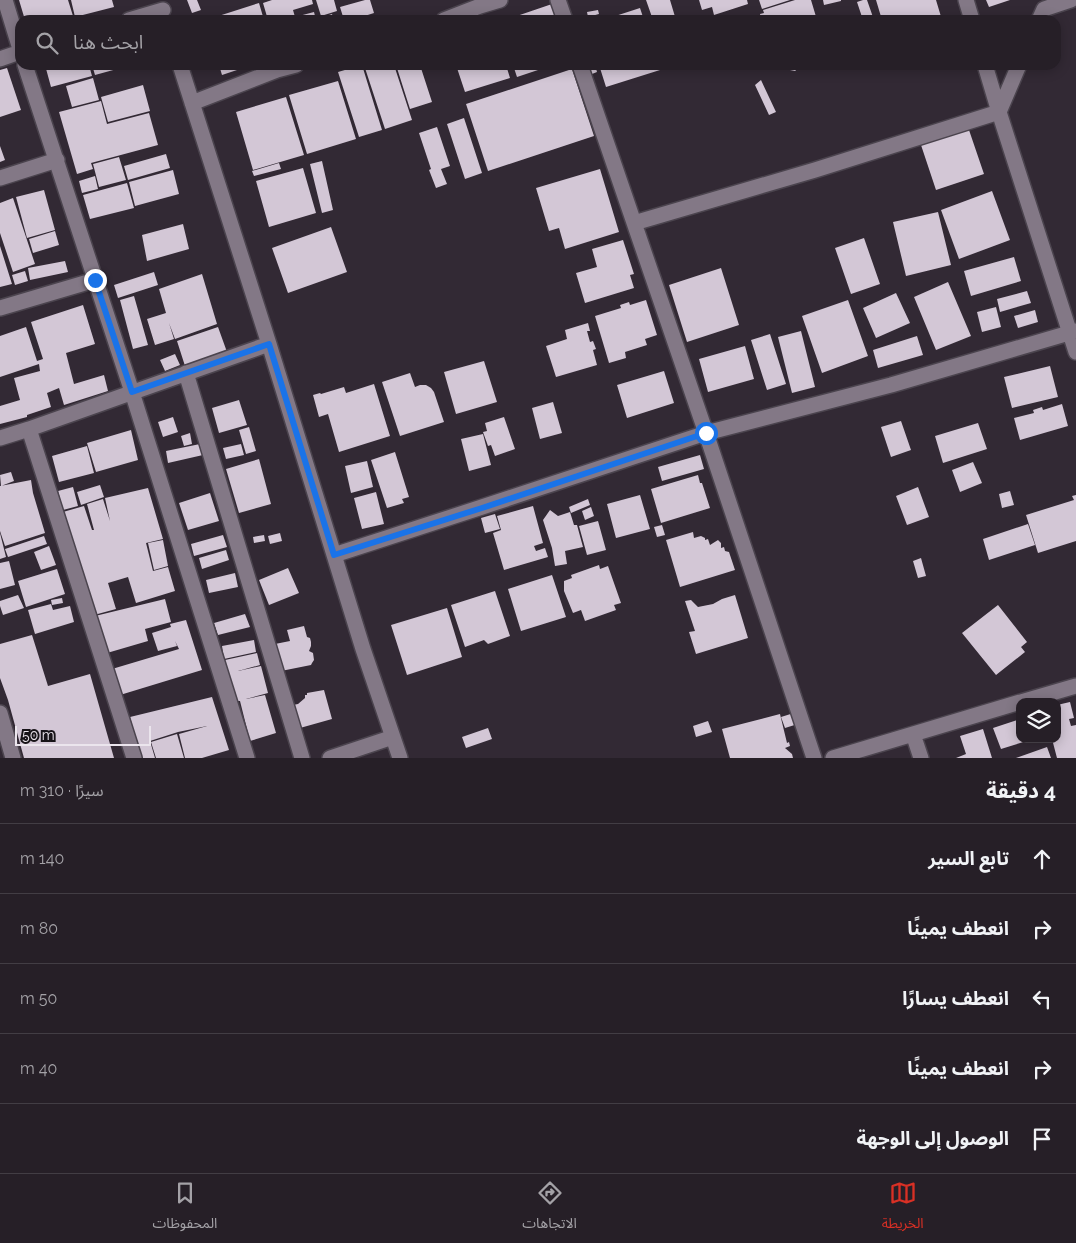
<!DOCTYPE html>
<html lang="ar">
<meta charset="utf-8">
<style>
body{margin:0;font-family:Raleway,"Noto Sans Arabic",sans-serif;background:#322c33;color:#f1f3f6;direction:rtl}
.controls{position:absolute;right:15px;bottom:15px;display:grid;overflow:hidden;border-radius:10px;box-shadow:0 2px 12px #0003}
.controls button{width:45px;height:45px;display:grid;place-items:center;padding:0;border:0;border-bottom:1px solid #423d44;background:#261f27;color:#f1f3f6;font:25px sans-serif}
.scale{position:absolute;left:15px;bottom:12px;width:136px;box-sizing:border-box;padding-left:5px;border:2px solid #ebe5ed;border-top:0;font-size:14px;line-height:18px;white-space:nowrap;color:#ebe5ed;-webkit-text-stroke:4px #171318;paint-order:stroke}
.stop{position:absolute;width:15px;height:15px;margin:-11px;border:4px solid #1a73e8;border-radius:50%;background:#fff}
.stop.end{background:#1a73e8;border-color:#fff;box-shadow:0 1px 5px #0008}
.list{margin:0;padding:0;list-style:none}
h2{display:flex;justify-content:space-between;align-items:center;height:65px;margin:0;padding:0 20px;font-size:21px}
h2 small{font-size:16px;font-weight:400;color:#a4a2a7}
.list li{display:grid;grid-template-columns:32px 1fr auto;gap:15px;align-items:center;box-sizing:border-box;height:70px;padding:0 20px;border-top:1px solid #423d44}
.list b{display:block;font-size:19px;white-space:nowrap}
.list em{font-size:16px;font-style:normal;color:#a4a2a7}
.icon{flex:none;width:28px;height:28px;fill:none;stroke:currentColor;stroke-width:2;stroke-linecap:round;stroke-linejoin:round}
.map{position:relative;flex:none;width:1076px;height:758px;overflow:hidden;direction:ltr}
.search{position:absolute;background:#261f27;box-shadow:0 2px 12px #0003;left:15px;right:15px;top:15px;height:55px;display:flex;align-items:center;gap:12px;box-sizing:border-box;padding:0 18px;border-radius:15px;color:#a4a2a7;font-size:19px}
.sheet{height:415px;background:#261f27}
nav{display:flex;justify-content:space-around;align-items:center;box-sizing:border-box;height:70px;border-top:1px solid #423d44;background:#261f27;font-size:14px;color:#a4a2a7}
nav a{display:grid;justify-items:center;gap:2px}
nav .on{color:#d93025}
.map>svg:first-child{display:block}
.building{fill:#d3c7d6}
.lines{fill:none;stroke-linecap:round;stroke-linejoin:round}
.minor-casing{stroke:#4b444e;stroke-width:18}
.minor{stroke:#837886;stroke-width:15}
.route{stroke:#1a73e8;stroke-width:6}
</style>
<div class="map">
<svg width="1076" height="758" viewBox="0 0 1076 758">
<rect width="100%" height="100%" fill="#322934"/>
<!-- building -->
<path class="building" d="M19 0H68L73 16 58 20H25Z
M71 0H112L114 7 75 17Z
M187 0H197L201 10 192 13Z
M272 0H312L313 4 293 10 295 17 314 12 316 20H268L263 3Z
M316 0H334L337 11 321 16Z
M365 0H370L374 13 352 20H344L340 7Z
M646 0H670L676 20H653Z
M699 0H747L748 4 714 15 712 7 702 10Z
M759 0H790L762 9Z
M795 0H811L817 20H770L769 17 761 19 760 14 764 13 763 10Z
M823 0H841V1L824 5Z
M863 0H867L874 20H863L857 2Z
M876 0H936L942 20H882Z
M986 0H1010L989 7Z
M259 3 264 20H206Z
M552 4 558 20H505Z
M640 8 644 20H603Z
M598 10 599 14 588 17 587 12Z
M332 14 334 20H320V18Z
M45 65H89L92 76 51 87Z
M92 65H128V66L95 75Z
M219 65H252L222 75Z
M362 65 382 130 359 137 338 72Z
M364 65H394L412 120 385 129Z
M396 65H420L432 102 410 109Z
M456 65H506L510 78 465 92Z
M513 65H553L517 77Z
M595 65 597 72 592 74 589 67Z
M609 65H658L660 70 606 87 600 68Z
M784 65H802L795 71 785 69Z
M7 68 21 110 0 117V70Z
M572 69 594 136 488 171 466 104Z
M93 78 99 100 72 107 66 86Z
M761 80 776 112 769 115 755 85Z
M338 81 356 139 307 154 289 95Z
M143 85 150 111 108 122 101 97Z
M286 97 304 155 253 170 236 112Z
M101 101 107 124 149 113 158 145 91 163 93 169 77 174 59 112Z
M464 118 482 173 465 179 447 124Z
M437 127 450 166 441 169 447 184 436 188 429 170 431 169 419 133Z
M969 130 984 174 936 190 921 145Z
M0 146 5 160 0 162Z
M166 154 170 168 128 180 124 166Z
M119 157 126 180 99 187 93 164Z
M322 161 333 210 322 213 310 164Z
M279 163 281 169 254 176 252 171Z
M303 168 316 213 269 227 256 181Z
M600 169 619 232 565 249 559 228 549 231 536 188Z
M173 170 179 194 135 206 129 182Z
M95 176 98 189 82 193 79 181Z
M127 183 134 208 90 219 83 195Z
M44 190 55 230 27 238 16 197Z
M992 191 1010 240 959 259 941 210Z
M13 198 35 264 13 272 0 233V203Z
M938 212 951 265 906 276 893 222Z
M183 224 189 249 147 261 142 235Z
M331 227 347 272 288 293 272 248Z
M55 231 59 245 33 253 29 239Z
M864 238 880 284 851 294 835 248Z
M623 240 634 274 630 275 634 288 585 303 576 273 597 267 592 249Z
M0 246 12 284 0 287Z
M1014 257 1021 281 971 296 964 271Z
M65 261 68 272 30 280 28 268Z
M721 268 739 325 687 342 669 285Z
M25 271 28 281 15 285 12 275Z
M154 272 158 285 118 298 114 285Z
M202 274 217 324 175 339 169 323 174 339 155 345 147 319 166 313 159 289Z
M948 282 971 336 936 350 914 297Z
M1027 291 1031 303 1000 312 997 299Z
M896 293 910 323 876 338 863 308Z
M134 296 148 345 133 349 120 300Z
M646 300 657 335 645 339 647 345 625 352 626 358 609 363 595 316 621 308 620 305 629 302 630 305Z
M848 300 868 356 822 373 802 316Z
M83 305 95 344 66 353 74 384 104 375 108 391 64 405 59 388 47 393 51 407 27 415V417L0 424V406L20 400 14 378 40 371 39 364 0 377V336L26 327 37 361 43 359 31 322Z
M996 307 1001 327 982 332 977 312Z
M1035 310 1038 322 1018 328 1014 316Z
M588 323 590 331H587L590 342 593 341 596 349 593 350 597 365 556 377 546 346 567 339 565 330Z
M218 327 227 352 185 366 177 341Z
M801 331 815 387 792 393 778 337Z
M770 334 786 384 767 390 751 340Z
M917 336 923 355 878 368 873 350Z
M745 346 754 379 708 392 699 359Z
M175 354 180 365 165 371 160 360Z
M484 361 497 402 456 414 444 372Z
M1050 366 1058 397 1012 408 1004 377Z
M664 371 674 403 627 418 617 385Z
M410 373 415 387 420 385H426L431 388 434 392 444 422 400 436 382 382Z
M374 384 390 436 339 452 328 414 319 417 313 395 320 393 321 394 344 387 346 393Z
M239 400 247 425 219 433 212 408Z
M553 402 562 433 540 439 532 408Z
M1062 404 1068 426 1020 440 1014 418 1034 413 1033 410 1042 407 1043 410Z
M173 417 178 432 163 437 158 422Z
M504 417 515 449 495 456 491 445 488 446 483 432 487 431 485 423Z
M901 421 911 450 891 457 881 427Z
M978 423 987 449 943 463 935 436Z
M249 427 256 451 246 454 239 430Z
M131 430 138 460 96 472 87 443Z
M190 433 192 444 184 446 181 436Z
M483 434 491 465 469 471 461 439Z
M200 444 203 455 168 463 166 451Z
M241 444 244 455 226 459 223 448Z
M87 446 94 473 59 482 52 456Z
M395 452 409 497 402 499 404 503 387 508 371 460Z
M700 455 704 469 662 481 658 467Z
M259 459 271 504 239 513 226 469Z
M367 461 373 487 351 493 345 466Z
M973 462 982 483 960 492 952 470Z
M11 472 14 481 1 486 0 475Z
M698 475 700 483H702L710 508 661 523 651 489Z
M31 480 33 493 45 533 5 546 0 531V486Z
M100 485 104 497 81 505 77 492Z
M73 487 78 506 63 510 58 491Z
M918 487 929 517 907 525 896 496Z
M148 488 163 539 146 543 153 571 168 567 175 591 136 603 128 577 108 583 116 609 94 615 63 512 84 506 92 530H94L87 504 103 499 110 521 105 498Z
M1010 491 1014 505 1002 508 999 494Z
M376 492 384 524 362 529 354 498Z
M210 493 219 521 188 530 179 503Z
M640 495 650 529 616 538 607 504Z
M1076 495V541L1038 553 1026 515 1074 500 1072 496Z
M588 499 590 505 571 513 569 507Z
M533 506 543 543 534 546 536 551 545 548 548 557 504 570 493 533 501 530 497 516Z
M591 507 594 516 585 520 582 511Z
M550 510 558 516 570 512 574 525H577L583 547 565 551 567 564 555 566 552 548 543 520Z
M495 514 500 529 485 533 481 518Z
M598 521 606 550 587 555 579 526Z
M1028 524 1035 545 989 560 983 539Z
M662 525 665 535 657 537 654 527Z
M693 532 694 538 701 536 705 538V540L708 539 710 545 718 540 721 543V548L724 547 725 551 729 552 735 570 680 587 666 540Z
M0 533 6 557 0 559Z
M280 533 282 541 270 544 268 536Z
M223 535 227 547 194 556 191 544Z
M264 535 265 541 254 543 253 537Z
M44 536 47 544 8 557 5 549Z
M163 540 168 566 154 570 148 543Z
M49 546 56 565 41 570 34 552Z
M226 550 229 560 202 569 199 558Z
M921 558 926 576 918 578 913 561Z
M9 561 15 585 0 589V563Z
M599 565 600 569 608 566 621 603 614 605 616 610 585 621 581 610 573 613 564 591V581L572 578 571 575Z
M288 568 299 593 269 605 259 580Z
M57 569 65 594 26 607 18 581Z
M235 573 238 587 209 593 206 580Z
M552 575 566 617 521 631 508 589Z
M495 591 510 636 488 644 484 640 465 647 451 605Z
M18 595 24 608 3 615 0 606V601Z
M735 595 748 638 696 654 689 632 695 631 685 601 691 600 698 607 713 604 722 599Z
M62 598 63 603 52 605 51 600Z
M165 599 171 622 145 629 148 641 107 653 95 616Z
M51 604 53 610 70 606 74 622 35 634 28 610Z
M998 605 1027 642 1021 647 1025 652 996 675 962 633Z
M447 608 462 657 407 675 391 625Z
M245 614 250 627 218 635 214 623Z
M186 620 202 670 120 695 112 669 179 649 175 641 177 646 158 651 152 633 171 627 170 624Z
M304 626 307 637 310 638 311 642V646L309 651 313 653 314 660 312 663 311 665 281 671 275 644 290 641 287 630Z
M32 635 48 686 90 674 114 758H24L8 700 0 678V644Z
M254 640 256 652 224 659 222 646Z
M257 653 260 665 238 671 261 666 268 693 246 699 265 695 276 733 250 741 240 701H236L225 660Z
M324 690 332 719 300 728 293 705 298 704 305 698V695H307V693Z
M212 697 229 750 202 758H185L179 734 207 726 178 732 150 741 155 758H141L130 717Z
M1070 702 1074 718 1069 719 1071 726 1076 725V758H1057L1052 739H1057V705Z
M797 712 801 723 785 728 781 717Z
M780 714 787 743 789 742 790 746 785 748 792 754 793 758H730L722 729Z
M1020 719V739L1030 740 1001 749 993 728Z
M708 721 712 732 696 737 693 726Z
M488 728 492 739 466 748 462 737Z
M983 729 992 758H956L966 754 960 736Z
M177 734 184 758H156L151 742Z
M1047 747 1051 758H1016Z"/>
<g class="lines">
<!-- minor casing -->
<g class="minor-casing">
<path id="minor" d="M5 0 20 49
M558 0 565 20
M966 0 972 20
M129 20 163 10
M444 20 480 6 500 0
M1039 20 1044 9 1071 0
M0 59 20 52
M25 65 132 392 247 758
M180 65 269 344 363 649 400 758
M580 65 706 433 814 758
M985 65 999 112 1076 352
M192 103 277 70 296 65
M0 178 57 160
M634 223 815 170 999 112 1019 65
M0 308 95 280
M186 373 302 758
M29 429 134 758
M0 438 29 429 269 344
M334 555 482 507 706 433 891 385 1076 331
M1021 702 1076 686
M0 713 13 758
M913 734 921 758
M330 758 393 737
M833 758 1020 702"/>
</g>
<!-- minor -->
<use href="#minor" class="minor"/>
</g>
<g class="lines">
<!-- route -->
<path class="route" d="M95 280 132 392 269 344 334 555 482 508 706 433"/>
</g>
</svg>
<div class="controls">
<button><svg class="icon" aria-label="layers" viewBox="0 0 24 24"><path d="M12 4l9 5-9 5-9-5zM3 14l9 5 9-5"/></svg></button>
</div>
<div class="scale">50 m</div>
<div class="stop" style="left:706px;top:433px"></div>
<div class="stop end" style="left:95px;top:280px"></div>
<div class="search"><svg class="icon" aria-label="search" viewBox="0 0 24 24"><circle cx="10" cy="10" r="6"/><path d="M15 15l6 6"/></svg>ابحث هنا</div>
</div>
<section class="sheet">
<h2>4 دقيقة<small>سيرًا · 310 m</small></h2>
<ul class="list">
<li><svg class="icon" aria-label="ahead" viewBox="0 0 24 24"><path d="M12 20V5M6 11l6-6 6 6"/></svg><div><b>تابع السير</b></div><em>140 m</em></li>
<li><svg class="icon" aria-label="right" viewBox="0 0 24 24"><path d="M7 20v-9h11M14 6l5 5-5 5"/></svg><div><b>انعطف يمينًا</b></div><em>80 m</em></li>
<li><svg class="icon" aria-label="left" viewBox="0 0 24 24"><path d="M17 20v-9H6M10 6l-5 5 5 5"/></svg><div><b>انعطف يسارًا</b></div><em>50 m</em></li>
<li><svg class="icon" aria-label="right" viewBox="0 0 24 24"><path d="M7 20v-9h11M14 6l5 5-5 5"/></svg><div><b>انعطف يمينًا</b></div><em>40 m</em></li>
<li><svg class="icon" aria-label="arrive" viewBox="0 0 24 24"><path d="M6 21V4h12l-3 4 3 4H6"/></svg><div><b>الوصول إلى الوجهة</b></div></li>
</ul>
</section>
<nav>
<a class="on"><svg class="icon" aria-label="map" viewBox="0 0 24 24"><path d="M3 6l6-2 6 2 6-2v14l-6 2-6-2-6 2zM9 4v14M15 6v14"/></svg>الخريطة</a>
<a><svg class="icon" aria-label="directions" viewBox="0 0 24 24"><path d="M12 3l9 9-9 9-9-9zM9 14v-3h6M13 9l2 2-2 2"/></svg>الاتجاهات</a>
<a><svg class="icon" aria-label="saved" viewBox="0 0 24 24"><path d="M7 4h10v16l-5-4-5 4z"/></svg>المحفوظات</a>
</nav>
